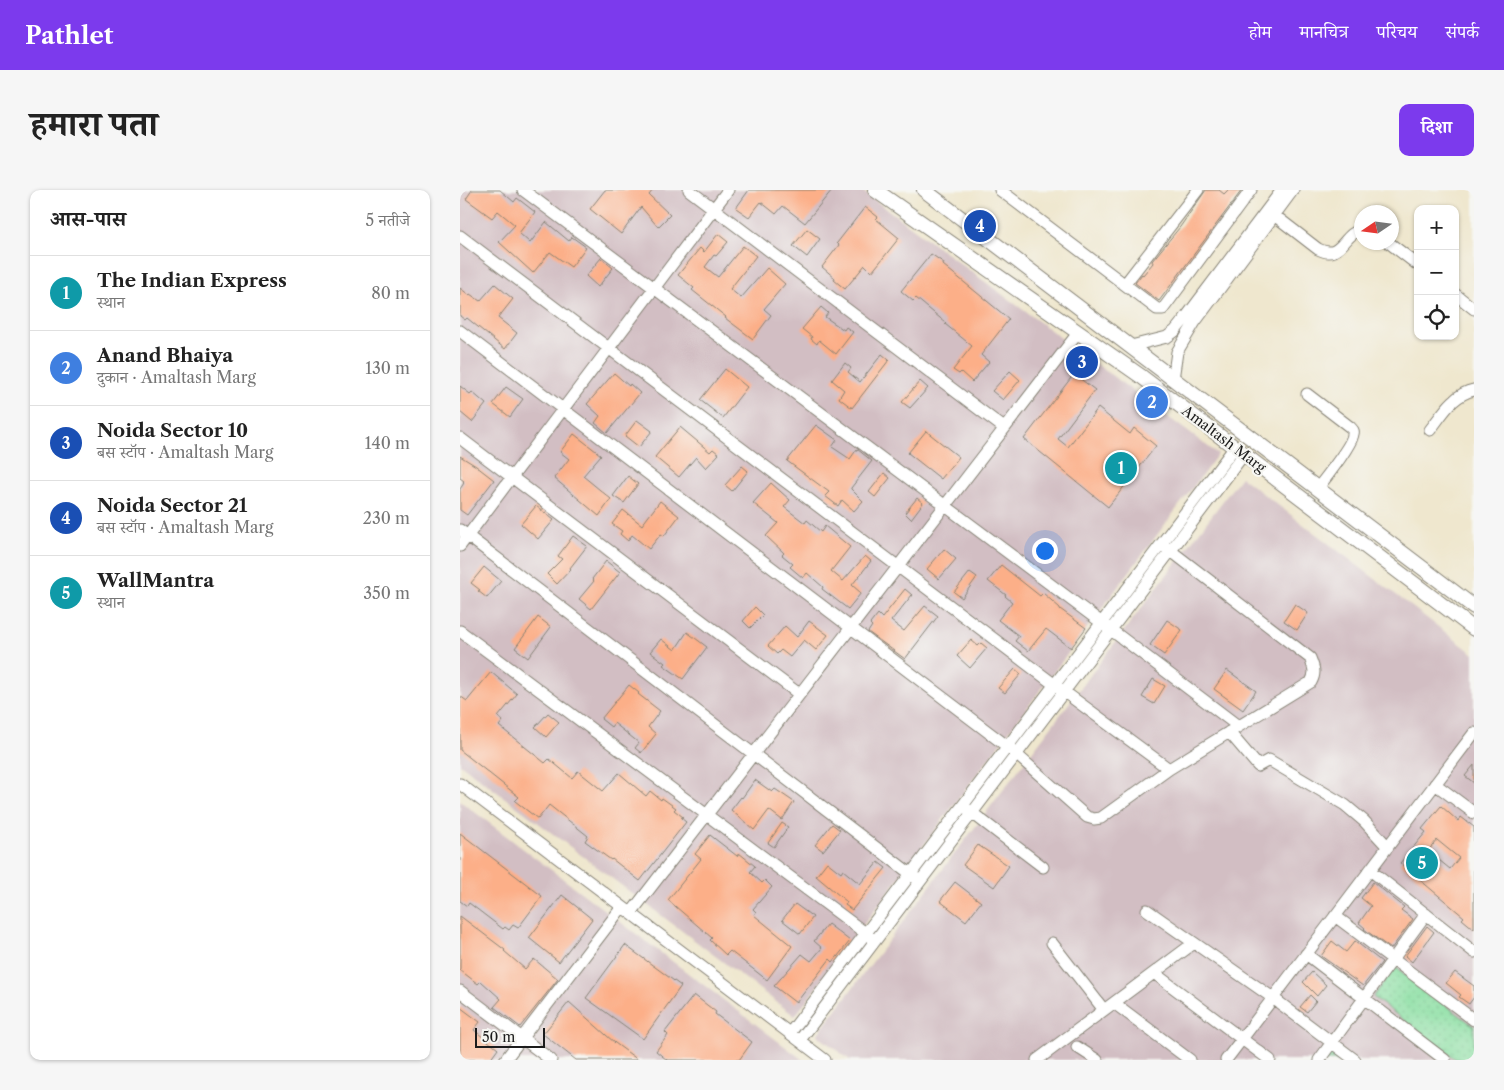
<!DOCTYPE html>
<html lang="hi">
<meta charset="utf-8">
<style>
body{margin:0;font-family:"Libre Caslon Text","Noto Serif Devanagari",serif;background:#f6f6f6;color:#222}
.controls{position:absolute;right:15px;top:15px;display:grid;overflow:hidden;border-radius:10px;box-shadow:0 1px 4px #0004}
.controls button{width:45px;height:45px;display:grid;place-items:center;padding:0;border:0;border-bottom:1px solid #e0e0e0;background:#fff;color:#222;font:25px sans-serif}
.compass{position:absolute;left:894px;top:15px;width:45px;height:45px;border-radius:50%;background:#fff;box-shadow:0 1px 4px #0004;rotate:257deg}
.scale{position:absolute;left:15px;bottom:12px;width:70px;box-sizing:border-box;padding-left:5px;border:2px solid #1c1c1c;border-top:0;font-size:14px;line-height:18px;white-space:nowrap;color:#1c1c1c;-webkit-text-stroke:4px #f6f6f2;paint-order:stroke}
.you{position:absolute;left:584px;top:360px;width:18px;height:18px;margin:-12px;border:4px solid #fff;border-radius:50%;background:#1a73e8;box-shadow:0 0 0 8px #1a73e833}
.badge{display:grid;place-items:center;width:32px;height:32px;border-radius:50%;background:#7c3aed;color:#fff;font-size:16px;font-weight:700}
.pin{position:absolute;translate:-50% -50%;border:2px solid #fff;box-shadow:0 1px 5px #0006}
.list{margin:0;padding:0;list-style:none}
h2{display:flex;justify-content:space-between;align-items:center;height:65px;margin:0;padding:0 20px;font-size:21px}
h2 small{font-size:16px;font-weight:400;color:#767676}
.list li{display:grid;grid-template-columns:32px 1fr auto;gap:15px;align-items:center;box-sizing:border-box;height:75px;padding:0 20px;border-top:1px solid #e0e0e0}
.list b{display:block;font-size:19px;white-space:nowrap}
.list p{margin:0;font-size:16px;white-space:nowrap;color:#767676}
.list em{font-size:16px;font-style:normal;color:#767676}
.icon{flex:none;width:28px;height:28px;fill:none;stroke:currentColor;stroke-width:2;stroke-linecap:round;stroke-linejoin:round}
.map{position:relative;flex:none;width:1014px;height:870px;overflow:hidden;border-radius:10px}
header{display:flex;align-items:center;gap:30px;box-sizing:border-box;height:70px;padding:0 25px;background:#7c3aed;color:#fff}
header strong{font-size:24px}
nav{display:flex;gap:28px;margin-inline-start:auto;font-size:18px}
.intro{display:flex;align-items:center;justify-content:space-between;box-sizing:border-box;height:120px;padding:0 30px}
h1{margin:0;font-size:35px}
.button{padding:12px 22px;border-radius:10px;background:#7c3aed;color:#fff;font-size:18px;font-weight:700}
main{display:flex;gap:30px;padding:0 30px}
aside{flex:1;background:#fff;border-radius:10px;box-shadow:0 1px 4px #0004}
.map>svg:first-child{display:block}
.industrial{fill:#d2bec3}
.grass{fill:url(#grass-dots);stroke:#527e5f}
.building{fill:#fcaf88;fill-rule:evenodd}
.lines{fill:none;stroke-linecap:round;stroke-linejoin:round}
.minor-casing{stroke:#868275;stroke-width:13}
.major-casing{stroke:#868275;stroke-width:16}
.minor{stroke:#fff;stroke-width:11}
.major{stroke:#fff;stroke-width:14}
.labels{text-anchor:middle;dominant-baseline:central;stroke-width:4.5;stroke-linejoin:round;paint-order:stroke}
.street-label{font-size:14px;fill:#1c1c1c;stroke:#f6f6f2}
</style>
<header>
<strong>Pathlet</strong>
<nav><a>होम</a><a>मानचित्र</a><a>परिचय</a><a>संपर्क</a></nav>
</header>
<div class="intro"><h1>हमारा पता</h1><a class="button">दिशा</a></div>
<main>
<aside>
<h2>आस-पास<small>5 नतीजे</small></h2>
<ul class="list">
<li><span class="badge" style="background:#0f9aa8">1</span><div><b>The Indian Express</b><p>स्थान</p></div><em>80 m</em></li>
<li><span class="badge" style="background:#3f7fe0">2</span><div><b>Anand Bhaiya</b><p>दुकान · Amaltash Marg</p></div><em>130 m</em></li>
<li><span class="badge" style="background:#1a4fb4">3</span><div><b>Noida Sector 10</b><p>बस स्टॉप · Amaltash Marg</p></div><em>140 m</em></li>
<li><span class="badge" style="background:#1a4fb4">4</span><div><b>Noida Sector 21</b><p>बस स्टॉप · Amaltash Marg</p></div><em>230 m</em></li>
<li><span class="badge" style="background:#0f9aa8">5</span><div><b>WallMantra</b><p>स्थान</p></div><em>350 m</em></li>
</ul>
</aside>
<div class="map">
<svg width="1014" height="870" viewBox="0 0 1014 870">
<defs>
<pattern id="grass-dots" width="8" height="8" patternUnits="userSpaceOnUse" patternTransform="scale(1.25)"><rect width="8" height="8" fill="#89dfa2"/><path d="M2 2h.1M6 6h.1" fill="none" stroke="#76bf8b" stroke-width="1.8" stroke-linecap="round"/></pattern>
</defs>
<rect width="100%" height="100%" fill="#f6f6f2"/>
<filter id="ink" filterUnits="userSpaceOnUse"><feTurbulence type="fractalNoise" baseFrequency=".02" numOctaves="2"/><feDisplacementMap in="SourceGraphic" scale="10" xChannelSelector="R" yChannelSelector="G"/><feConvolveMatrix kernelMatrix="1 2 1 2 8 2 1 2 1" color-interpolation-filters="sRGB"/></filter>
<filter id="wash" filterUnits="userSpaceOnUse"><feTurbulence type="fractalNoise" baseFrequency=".0096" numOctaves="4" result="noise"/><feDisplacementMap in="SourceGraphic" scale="20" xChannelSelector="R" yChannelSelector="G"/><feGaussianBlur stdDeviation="1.12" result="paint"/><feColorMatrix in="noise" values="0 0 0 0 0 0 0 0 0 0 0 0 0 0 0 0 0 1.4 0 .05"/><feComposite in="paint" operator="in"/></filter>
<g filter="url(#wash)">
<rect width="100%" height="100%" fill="#efe7ce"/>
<!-- industrial -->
<path class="industrial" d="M0 0H401L758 264 335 826 0 574Z
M781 287 1014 464V870H390L357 845Z
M0 611 343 870H0Z"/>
<!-- grass -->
<path class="grass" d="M935 777 1014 836V868L1013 870H997L913 807Z
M873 859 888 870H865Z"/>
<g id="blocks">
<!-- building -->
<path class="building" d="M12 0H40L54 12 57 8 75 22 59 43 70 53 86 32 109 51 112 47 126 57 111 77 90 62 73 83 39 52 55 35 38 21 32 28 6 9Z
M145 0H193L189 5 210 25 198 37 181 17 161 44 130 19Z
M289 0H372L345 33 323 16 316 24 301 12 289 27 276 18Z
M746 0H759L764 4 768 0H782L699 111 675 93 682 84 683 85 693 73 692 71 720 37Z
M405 17 418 27 416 29 439 48 412 82 405 75 385 99 374 90 375 88 362 77 379 55 377 53Z
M347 39 360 49 347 67 333 56Z
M258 44 268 52 256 66 254 65 245 77 258 87 283 56 296 66 270 99 281 108 307 78 325 94 304 119 311 125 293 149 265 128 266 127 232 100 234 98 218 85 240 58 244 62Z
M471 64 484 73 483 75 549 129 521 165 529 172 512 192 501 182 499 184 493 180 512 156 485 134 486 133 456 108 453 111 441 101Z
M141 68 153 78 138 97 126 86Z
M35 94 53 109 38 128 57 143 45 159 7 128 5 130 0 126V98L9 105 10 104 20 111Z
M361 117 368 123 365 127 384 140 386 137 393 142 376 164 359 150 357 154 351 149 352 147 342 139Z
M422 164 429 170 392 218 379 208 384 200 372 190 385 173 391 178 388 182 400 192Z
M265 179 287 197 263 228 240 210Z
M550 181 560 190 543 210 532 201Z
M154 183 169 196 170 194 180 203 147 243 135 233 140 226 127 214Z
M614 184 635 200 598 249 608 257 638 218 670 244 674 238 696 256 648 317 564 249Z
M460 191 468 198 450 218 442 212Z
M0 196 10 204 12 202 26 214 12 232 0 222Z
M46 197 63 209 50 227 33 214Z
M177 230 192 241 179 257 165 246Z
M356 235 377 250 372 257 390 269 397 259 412 271 391 298V299L403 311 394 321 382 310 378 316 365 306 369 302 327 271Z
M220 237 250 262 253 259 259 264 246 278 236 267 219 287 195 267Z
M466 241 499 267 481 289 448 263Z
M114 244 141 265 123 286 151 309 139 326 94 288 109 269 100 262Z
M0 266 16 276 34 290 7 325 0 320V299L4 293 3 292 4 291 0 288Z
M282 276 288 281 272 301 265 295Z
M424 283 430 288 415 307 409 302Z
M168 286 178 294 164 313 153 306Z
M311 293 330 310 324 317 345 333 347 330 361 342 365 336 390 357 371 381 383 391 405 366 411 371 392 395 401 403 388 419 362 399 363 397 347 383 343 388 330 377 333 374 322 365 324 363 306 346 318 333 293 313Z
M457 308 463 313 451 329 445 323Z
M200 311 219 326 204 346 201 344 189 359 172 345 168 351 160 344 162 341 152 334 163 320 182 335Z
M76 316 94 330 78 349 61 334Z
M113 346 127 356 110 378 111 379 97 394 87 384 102 369 98 366Z
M484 359 496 369 479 389 467 379Z
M146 371 160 382 131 419 119 409 134 391 132 389Z
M541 375 580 406 583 403 600 418V419L626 438 611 458 586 439 568 461 555 451 559 446 538 430 552 412 545 406 546 405 528 391Z
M24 377 41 391 27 408 18 401 20 400 11 393Z
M510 382 517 387 502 408 494 402Z
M445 399 452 405 431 431 444 441 465 416 478 426 445 469 408 442 412 436 410 434 418 424 422 428Z
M835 414 848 423 837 440 824 431Z
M295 417 303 425 290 438 283 431Z
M78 427 91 437 68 468 55 458Z
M707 430 722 440 704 465 690 455Z
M349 431 368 445 356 460 344 450 330 467 321 460 317 464 308 456 325 436 337 447Z
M227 442 247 457 223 489 203 475 205 473 190 462 201 449 215 460Z
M511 450 518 456 521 453 527 458 510 478 497 466Z
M555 479 561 484 545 503 538 498Z
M767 480 796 501 783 520 754 499Z
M31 482 57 504 38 527 43 531 39 536 85 573 89 569 112 588 118 581 143 601 159 583 186 606 190 601 201 610 202 608 216 618 214 620 223 627 221 628 226 632 180 691 152 669 151 670 125 651 128 646 89 615 78 629 55 611 59 607 0 560V506L7 511Z
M693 489 705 496 694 514 682 507Z
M169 495 179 503 178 504 200 521 188 537 196 544 181 563 175 558 179 553 154 533 151 537 141 529Z
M88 523 99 532 86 547 75 537Z
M1014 575V593L1005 586Z
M295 590 312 602 315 599 334 612 322 630 309 620 294 640 271 620 281 607 282 608Z
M981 616 998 631 1001 627 1014 637V739L1002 729 1004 727 940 673 966 642 962 639ZM977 650 999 668 990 679 968 661Z
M322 633 328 637 314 657 308 653Z
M372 634 380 640 363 661 355 655Z
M0 643 82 706 58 738 53 735 49 740 45 737 43 739 9 713 7 716 0 711Z
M250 645 277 666 279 663 295 676 290 682 302 693 305 690 312 697 293 719 296 722 294 725 332 756 307 790 270 761 266 765 250 750 252 748 208 710 241 669 235 664Z
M518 655 549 676 534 697 503 675Z
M367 672 381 683 383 680 400 694 418 672 426 678 392 720 385 715 387 712 356 686Z
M495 692 521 712 506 731 480 711Z
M913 692 944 717 941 720 953 729 931 759 904 739 905 738 899 733 911 716 901 708Z
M102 705 132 729 99 772 69 748Z
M335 714 353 727 340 744 322 730Z
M0 726 45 760 44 761 65 779 74 769 98 789 60 837 34 817 41 809 21 791 18 794 0 780Z
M368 734 390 751 373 772 370 769 336 813 314 796 342 764 351 771 362 758 354 751Z
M967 736 974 742 952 772 945 766Z
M872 751 886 762 895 751 922 772 903 796 861 766Z
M165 755 221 796 183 849 126 808Z
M852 782 866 795 857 806 843 792Z
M995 782 1014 796V807L1009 814 999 807 1001 805 986 793Z
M234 805 256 822 255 824 292 852 279 870H207L196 861 208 845 205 842Z
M850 805 856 811 847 822 840 817Z
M109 812 155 853 178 870H116L83 844Z
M0 817 20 832 14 840 38 859 30 870H0Z"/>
</g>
</g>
<g filter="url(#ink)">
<use href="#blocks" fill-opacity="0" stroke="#868275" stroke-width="1"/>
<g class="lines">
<!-- minor casing -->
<g class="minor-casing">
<path id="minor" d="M63 0 642 433 778 536
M229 0 544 238
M540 0 697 119H703L791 0
M814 25 858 59C882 71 882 44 902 39
M0 46 595 495 709 579
M928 52 958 75
M665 94 738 0
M995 104 1014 119
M0 141 548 557 627 627 634 629 641 628 709 579 851 492C856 483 854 478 850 468L702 354
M671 156 707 147 715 141 727 126 822 0
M713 189 717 162 735 132 833 0
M847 204 890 237C893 240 894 241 893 244 893 254 864 290 857 299
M970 240C982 225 993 204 1014 200
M0 248 339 504
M0 340 456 688
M0 356 268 0
M0 441 412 748
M769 542 798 576 809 570 885 615 904 631 928 657
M0 594 365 870
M975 594 1014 623
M507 619 583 677
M910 680 1014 762
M687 720 813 808 895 870
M171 723 618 143
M875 726 1014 830
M592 753 644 820
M846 764 985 870
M694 783 810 870
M0 801 91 870
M654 813 730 870
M330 843 775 257
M340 850 784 264
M617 857 637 870
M45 870 162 717
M577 870 734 753
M766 870 1014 543
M859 870 966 724"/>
</g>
<!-- major casing -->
<g class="major-casing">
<path id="major" d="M415 0 682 187 1014 439
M464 0 1014 417"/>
</g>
<!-- minor -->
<use href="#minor" class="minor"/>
<!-- major -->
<use href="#major" class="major"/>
</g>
</g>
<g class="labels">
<!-- street labels -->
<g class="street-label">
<text transform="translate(764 249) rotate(37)">Amaltash Marg</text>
</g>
</g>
</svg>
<div class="controls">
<button>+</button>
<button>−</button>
<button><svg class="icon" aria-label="locate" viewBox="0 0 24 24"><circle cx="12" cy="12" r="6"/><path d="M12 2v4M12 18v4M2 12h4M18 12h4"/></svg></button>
</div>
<svg class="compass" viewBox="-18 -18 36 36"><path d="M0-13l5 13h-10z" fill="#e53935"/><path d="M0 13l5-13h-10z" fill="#767676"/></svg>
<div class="scale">50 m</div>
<div class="you"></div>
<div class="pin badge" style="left:661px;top:278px;background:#0f9aa8">1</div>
<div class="pin badge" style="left:692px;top:212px;background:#3f7fe0">2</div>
<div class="pin badge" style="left:622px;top:172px;background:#1a4fb4">3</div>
<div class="pin badge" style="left:520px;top:36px;background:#1a4fb4">4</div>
<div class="pin badge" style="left:962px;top:673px;background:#0f9aa8">5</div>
</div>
</main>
